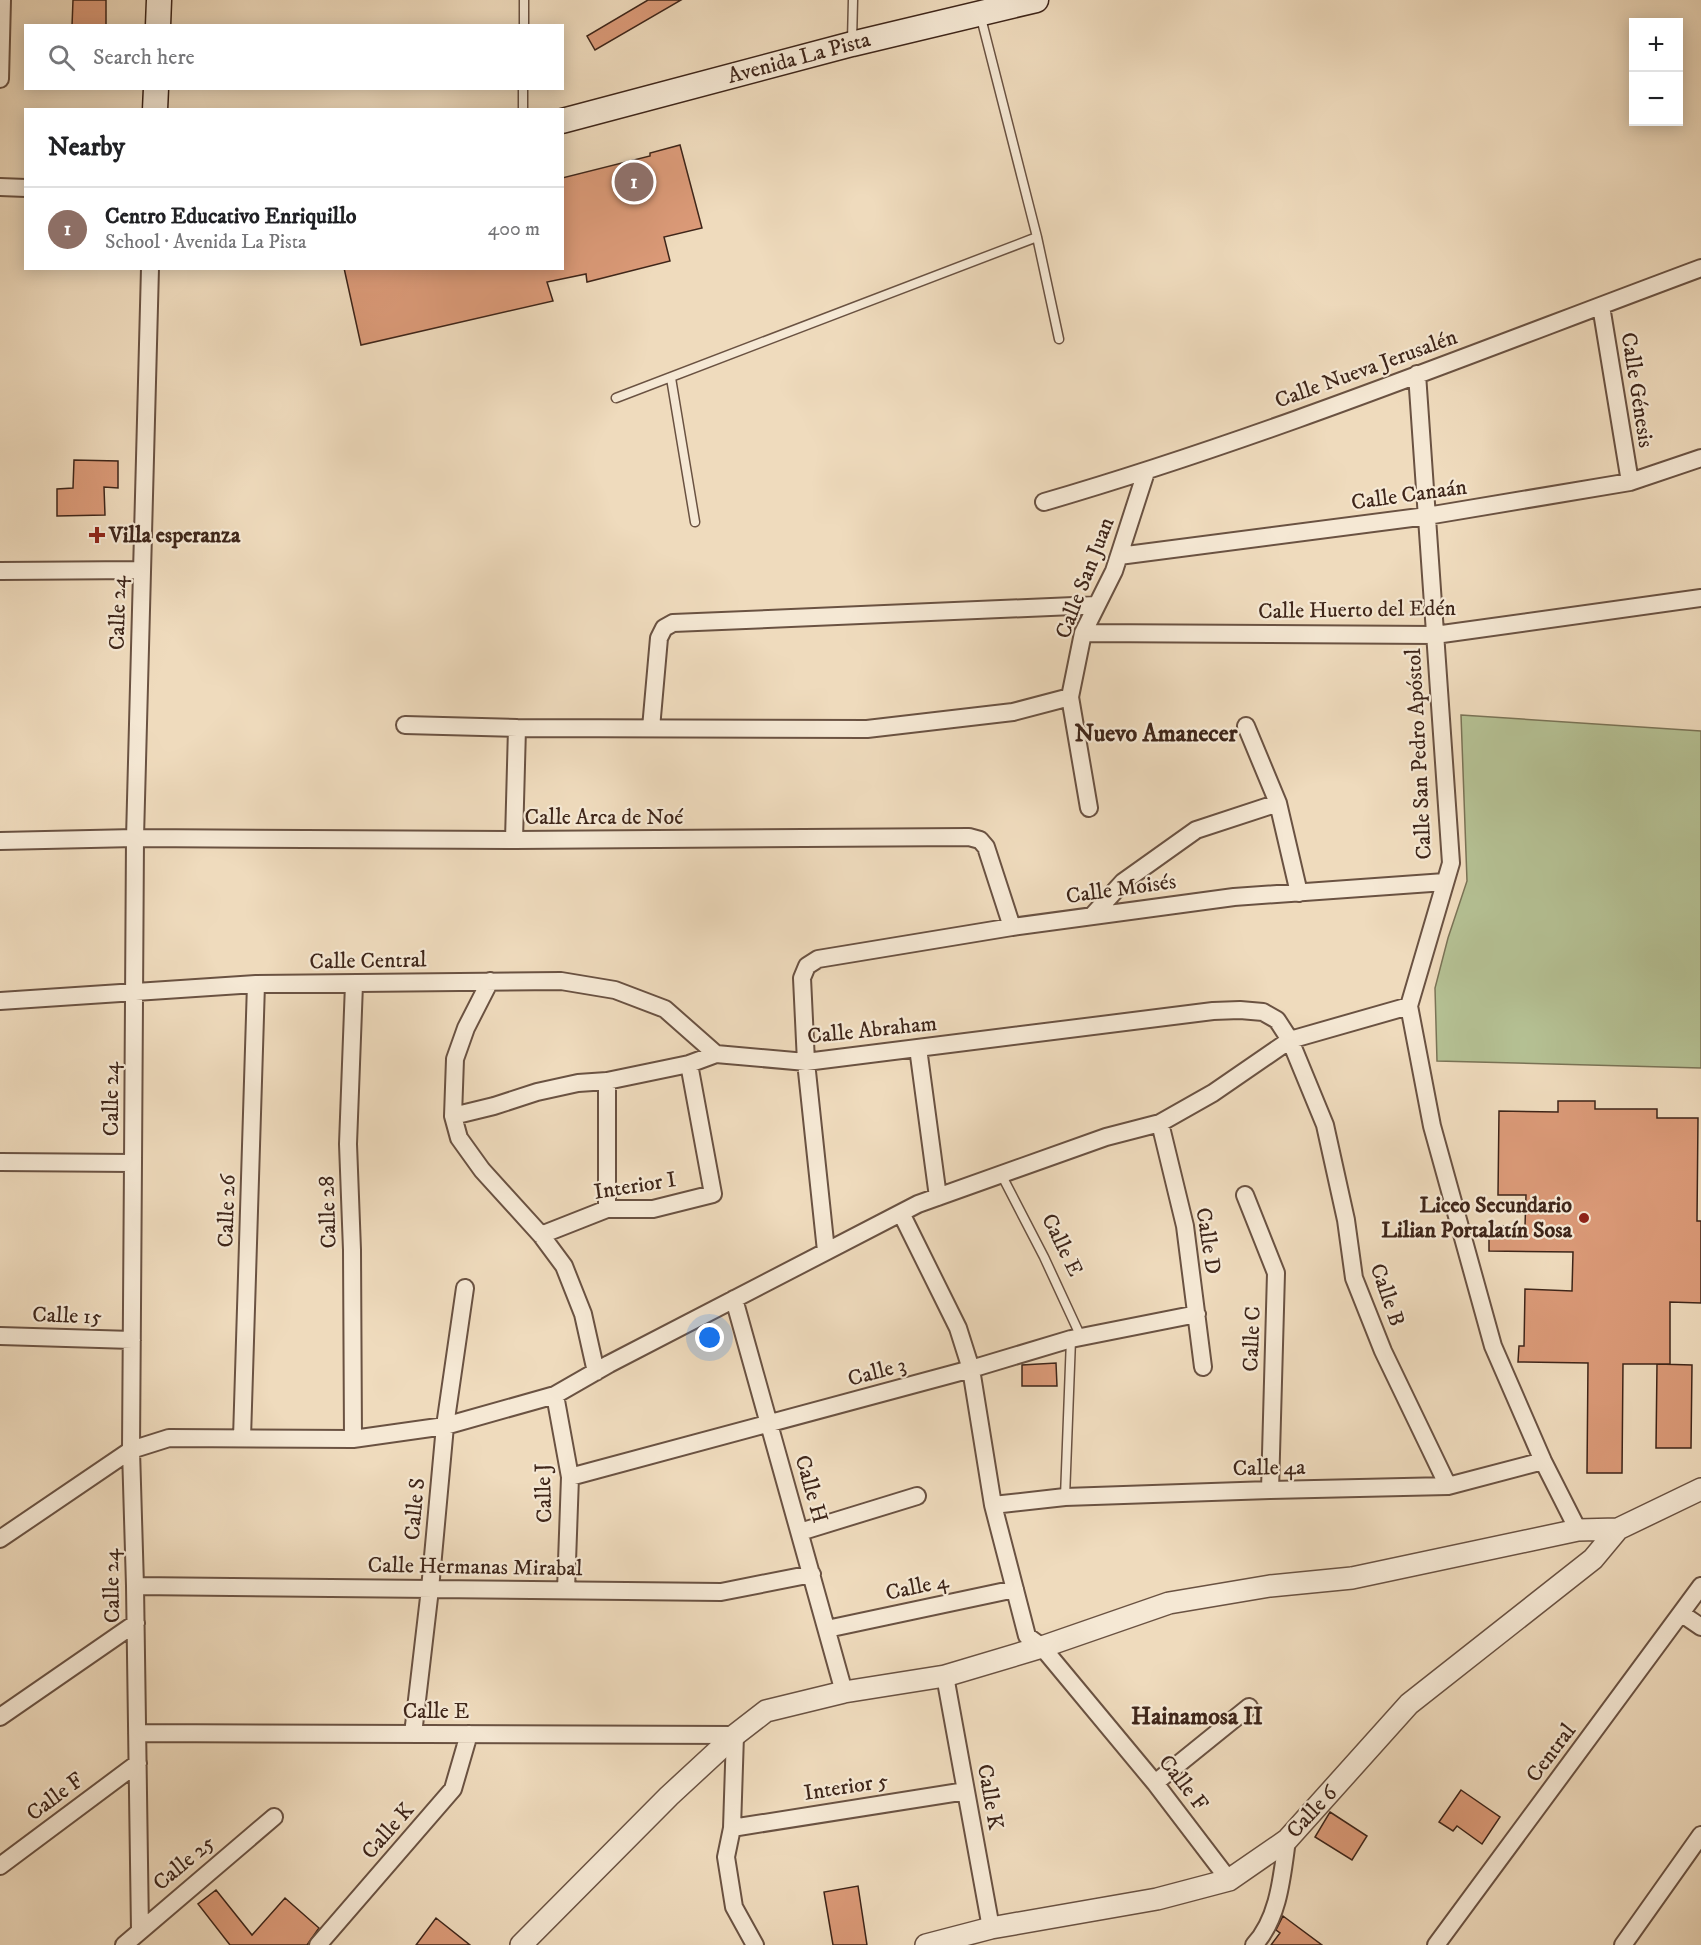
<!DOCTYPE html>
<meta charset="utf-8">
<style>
body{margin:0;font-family:"IM FELL DW Pica",serif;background:#f6f6f6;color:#202124}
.controls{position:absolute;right:18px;top:18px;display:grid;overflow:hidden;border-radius:0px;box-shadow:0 3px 15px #0003}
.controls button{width:54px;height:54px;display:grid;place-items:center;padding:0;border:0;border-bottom:2px solid #e0e0e0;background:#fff;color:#202124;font:30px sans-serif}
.you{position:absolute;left:710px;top:1338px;width:21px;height:21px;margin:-15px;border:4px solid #fff;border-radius:50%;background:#1a73e8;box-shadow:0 0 0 9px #1a73e833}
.badge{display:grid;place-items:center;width:39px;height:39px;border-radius:50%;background:#0b8043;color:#fff;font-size:20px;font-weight:700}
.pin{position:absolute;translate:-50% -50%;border:3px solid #fff;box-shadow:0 2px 6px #0006}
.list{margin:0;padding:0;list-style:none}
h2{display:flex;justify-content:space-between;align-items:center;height:78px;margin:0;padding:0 24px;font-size:26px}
h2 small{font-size:20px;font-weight:400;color:#757577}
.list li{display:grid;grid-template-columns:39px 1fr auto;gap:18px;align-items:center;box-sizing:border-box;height:84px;padding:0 24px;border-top:2px solid #e0e0e0}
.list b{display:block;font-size:22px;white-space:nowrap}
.list p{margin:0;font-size:20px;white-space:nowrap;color:#757577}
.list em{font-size:20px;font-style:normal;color:#757577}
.icon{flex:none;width:33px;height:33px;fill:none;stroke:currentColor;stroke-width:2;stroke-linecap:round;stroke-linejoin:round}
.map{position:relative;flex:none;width:1701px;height:1945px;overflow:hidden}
.search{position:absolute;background:#fff;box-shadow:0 3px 15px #0003;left:24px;top:24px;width:540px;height:66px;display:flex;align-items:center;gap:15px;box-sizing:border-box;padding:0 21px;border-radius:0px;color:#757577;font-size:22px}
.panel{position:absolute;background:#fff;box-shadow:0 3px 15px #0003;left:24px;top:108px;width:540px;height:162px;border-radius:0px}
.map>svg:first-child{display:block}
.green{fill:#b5c194;stroke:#7a7356;stroke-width:1.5}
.building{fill:#db9a78;stroke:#3e2519;stroke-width:1.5}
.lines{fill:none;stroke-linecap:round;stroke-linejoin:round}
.service-casing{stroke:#6a5242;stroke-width:11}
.minor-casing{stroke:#6a5242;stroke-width:20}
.tertiary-casing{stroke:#6a5242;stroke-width:24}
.secondary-casing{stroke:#3e2519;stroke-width:27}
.service{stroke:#f5e8d4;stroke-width:8}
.minor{stroke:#f5e8d4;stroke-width:16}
.tertiary{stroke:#f5e8d4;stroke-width:21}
.secondary{stroke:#f5e8d4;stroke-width:24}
.poi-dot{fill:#8f2418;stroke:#f5e8d4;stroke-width:2}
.labels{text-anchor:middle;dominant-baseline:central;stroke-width:4.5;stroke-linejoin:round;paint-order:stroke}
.street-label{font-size:22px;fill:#3e2519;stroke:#f5e8d4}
.poi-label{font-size:22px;font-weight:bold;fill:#3e2519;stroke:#f5e8d4;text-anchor:start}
.neighbourhood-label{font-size:24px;font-weight:bold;fill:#3e2519;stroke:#f5e8d4}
</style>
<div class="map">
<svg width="1701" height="1945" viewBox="0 0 1701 1945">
<rect width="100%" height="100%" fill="#efdbbd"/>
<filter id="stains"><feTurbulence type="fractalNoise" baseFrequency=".00333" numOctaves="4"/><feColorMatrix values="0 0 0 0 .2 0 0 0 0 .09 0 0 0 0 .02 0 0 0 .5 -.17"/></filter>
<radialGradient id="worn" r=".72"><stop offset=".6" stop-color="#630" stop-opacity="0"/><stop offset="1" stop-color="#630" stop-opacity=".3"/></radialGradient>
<!-- green -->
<path class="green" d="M1461 715 1701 731V1068L1437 1061 1435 988 1448 938 1467 881Z"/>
<!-- building -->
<path class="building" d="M73 0H106V26H72Z
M648 0H681L595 50 587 36Z
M680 145 702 228 664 237 670 261 587 282 586 274 547 282 553 301 361 345 344 268H562V178L650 156V153Z
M74 460 118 461V488L104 487 105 515 57 516V489L73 488Z
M1558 1101H1595V1109H1657V1118H1698L1697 1221H1701V1303L1670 1302V1364H1623L1622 1473H1587L1588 1363 1518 1362 1519 1346H1524L1525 1289 1572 1291 1573 1252 1489 1251V1226H1525L1526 1195H1498L1499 1111 1558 1112Z
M1056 1363 1057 1386H1022V1365Z
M1657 1364 1692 1365 1691 1448H1656Z
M1461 1790 1500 1817 1482 1844 1457 1826 1453 1831 1439 1822Z
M1330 1812 1367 1836 1352 1860 1315 1837Z
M858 1886 867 1945H833L824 1892Z
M216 1890 252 1935 285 1898 319 1928 307 1945H230L198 1904Z
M1283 1916 1322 1945H1271L1280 1933 1276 1930Z
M436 1918 470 1945H416Z"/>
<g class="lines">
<!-- service casing -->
<g class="service-casing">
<path id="service" d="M524 26V0
M852 41 853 0
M523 110V88
M1037 237 1059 339
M671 378 695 522
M616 398 1037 237 980 14
M1001 1174 1044 1257 1081 1337
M1065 1497 1071 1339"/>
</g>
<!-- minor casing -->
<g class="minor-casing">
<path id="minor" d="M0 79 2 0
M0 187 26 188
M1601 306 1630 482
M1417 374 1451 863 1409 1006 1432 1126 1493 1346 1543 1461 1578 1530
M1044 502C1267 437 1483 349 1701 268
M1119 556 1427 516 1630 482 1701 458
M0 571 141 570
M1083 633 1435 635 1701 598
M405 725 517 728 514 840
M1246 726 1278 803 1299 893
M517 728 867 729 1013 712 1070 697
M651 728 659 638 664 628 673 623 1097 605
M1089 808 1070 697 1083 633 1114 571 1146 472
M0 841 135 838 514 840 969 837 980 840 986 847 1012 927
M1092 916 1123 882 1196 830 1278 803
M490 981 466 1028 455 1059 453 1116 459 1138 482 1170 541 1235 564 1266 583 1314 596 1372
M0 1001 256 984 561 981 615 990 665 1009 716 1054
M918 1048 938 1197
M453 1116 494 1106 537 1092 578 1083 607 1081 689 1064 716 1054 806 1062 1213 1011 1240 1010 1263 1012 1277 1020 1290 1040 1325 1125 1346 1220 1354 1278 1383 1351 1448 1486
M1160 1123 1185 1226 1203 1367
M0 1162 133 1163
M1245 1195 1276 1273 1270 1490
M607 1209V1081
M901 1213 958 1328 971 1369 993 1505 1027 1636 1042 1647 1155 1783 1229 1880
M541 1235 607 1209H653L713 1194 689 1064
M826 1251 806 1062 802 978 807 966 818 959 1012 927 1234 897 1445 882
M734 1299 844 1692
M0 1336 132 1340
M555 1395 570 1477 566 1590
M242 1438 256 984
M353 1439 352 1250 348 1144 354 984
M570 1477 971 1369 1071 1339 1197 1314
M993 1505 1065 1497 1270 1490 1448 1486 1543 1461
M800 1532 917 1496
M0 1539 131 1450 169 1438 353 1439 445 1426 555 1395 609 1364 918 1204 1106 1137 1160 1123 1213 1093 1290 1040 1409 1006
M135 1586 721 1592 812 1574
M1682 1614 1701 1627
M827 1629 1015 1589
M945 1676 991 1928
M0 1717 136 1623
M137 1733 735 1735 732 1828 726 1857 734 1907 755 1945
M413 1734 430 1589 445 1426 465 1288
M1155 1783 1249 1707
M732 1828 966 1791
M0 1866 138 1763
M140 1931 135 1586 131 1450 133 1163 135 838 150 268
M124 1945 274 1817
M318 1945 453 1789 469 1734
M1254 1945C1279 1918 1282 1876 1287 1840
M1436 1945 1701 1586
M1623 1945 1701 1835"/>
</g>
<!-- tertiary casing -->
<g class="tertiary-casing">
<path id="tertiary" d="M521 1945 669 1796 735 1735 766 1711 844 1692 945 1676 1042 1647 1169 1603 1270 1586 1352 1578 1578 1530 1618 1529 1701 1489
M926 1945 991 1928 1157 1899 1229 1880 1287 1840 1409 1704 1593 1559 1618 1529"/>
</g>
<!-- secondary casing -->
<g class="secondary-casing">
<path id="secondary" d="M158 26 159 0
M155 110 156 88
M562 121 852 44 1036 0"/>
</g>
<!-- service -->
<use href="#service" class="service"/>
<!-- minor -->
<use href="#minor" class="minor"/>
<!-- tertiary -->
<use href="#tertiary" class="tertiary"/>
<!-- secondary -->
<use href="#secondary" class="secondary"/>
</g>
<!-- markers -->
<g class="poi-dot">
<path d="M94 526h6v6h6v6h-6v6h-6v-6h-6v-6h6z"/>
<circle cx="1584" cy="1218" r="6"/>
</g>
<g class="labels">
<!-- street labels -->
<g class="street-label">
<text transform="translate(799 58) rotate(-15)">Avenida La Pista</text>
<text transform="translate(1366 369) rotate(-20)">Calle Nueva Jerusalén</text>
<text transform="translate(1637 390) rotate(81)">Calle Génesis</text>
<text transform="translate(1409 495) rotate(-8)">Calle Canaán</text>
<text transform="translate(1085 578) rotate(-69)">Calle San Juan</text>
<text transform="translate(1357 610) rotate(-1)">Calle Huerto del Edén</text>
<text transform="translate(118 613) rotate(-89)">Calle 24</text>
<text transform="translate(1419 754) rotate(-93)">Calle San Pedro Apóstol</text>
<text x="604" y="817">Calle Arca de Noé</text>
<text transform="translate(1121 889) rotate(-8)">Calle Moisés</text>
<text transform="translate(368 961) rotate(-1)">Calle Central</text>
<text transform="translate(872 1030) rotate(-6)">Calle Abraham</text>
<text transform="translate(111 1099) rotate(-90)">Calle 24</text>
<text transform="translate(635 1186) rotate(-9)">Interior I</text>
<text transform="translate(227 1211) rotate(-88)">Calle 26</text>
<text transform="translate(328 1212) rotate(-92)">Calle 28</text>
<text transform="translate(1208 1241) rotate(81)">Calle D</text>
<text transform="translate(1062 1245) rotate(64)">Calle E</text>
<text transform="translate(1387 1295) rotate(71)">Calle B</text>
<text transform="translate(67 1316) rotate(2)">Calle 15</text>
<text transform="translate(1252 1339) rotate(-88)">Calle C</text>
<text transform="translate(877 1372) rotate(-15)">Calle 3</text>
<text transform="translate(1269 1468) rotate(-1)">Calle 4a</text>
<text transform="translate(811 1489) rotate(74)">Calle H</text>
<text transform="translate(544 1493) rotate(-92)">Calle J</text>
<text transform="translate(415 1509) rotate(-85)">Calle S</text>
<text transform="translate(475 1567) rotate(1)">Calle Hermanas Mirabal</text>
<text transform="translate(112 1586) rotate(-91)">Calle 24</text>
<text transform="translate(917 1587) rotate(-12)">Calle 4</text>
<text x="436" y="1711">Calle E</text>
<text transform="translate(1551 1753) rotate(-53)">Central</text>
<text transform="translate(1183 1783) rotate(52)">Calle F</text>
<text transform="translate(846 1787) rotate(-9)">Interior 5</text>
<text transform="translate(55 1797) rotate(-37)">Calle F</text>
<text transform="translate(990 1797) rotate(80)">Calle K</text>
<text transform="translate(1312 1812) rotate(-47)">Calle 6</text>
<text transform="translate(388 1831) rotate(-49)">Calle K</text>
<text transform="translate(184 1863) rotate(-40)">Calle 25</text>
</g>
<!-- poi labels -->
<g class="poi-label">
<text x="109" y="535">Villa esperanza</text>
<text x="1572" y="1205" text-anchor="end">Liceo Secundario<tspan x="1572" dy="25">Lilian Portalatín Sosa</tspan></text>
</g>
<!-- neighbourhood labels -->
<g class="neighbourhood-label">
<text x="1156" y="734">Nuevo Amanecer</text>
<text x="1197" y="1717">Hainamosa II</text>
</g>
</g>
<rect width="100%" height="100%" filter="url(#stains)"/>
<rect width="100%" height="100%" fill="url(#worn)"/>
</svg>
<div class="controls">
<button>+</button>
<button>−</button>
</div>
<div class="you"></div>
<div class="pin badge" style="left:634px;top:182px;background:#8d6e63">1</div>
<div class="search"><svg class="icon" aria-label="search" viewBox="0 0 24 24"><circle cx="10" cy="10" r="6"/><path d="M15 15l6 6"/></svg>Search here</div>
<section class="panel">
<h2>Nearby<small></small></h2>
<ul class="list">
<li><span class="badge" style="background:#8d6e63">1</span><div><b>Centro Educativo Enriquillo</b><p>School · Avenida La Pista</p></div><em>400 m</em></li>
</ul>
</section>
</div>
